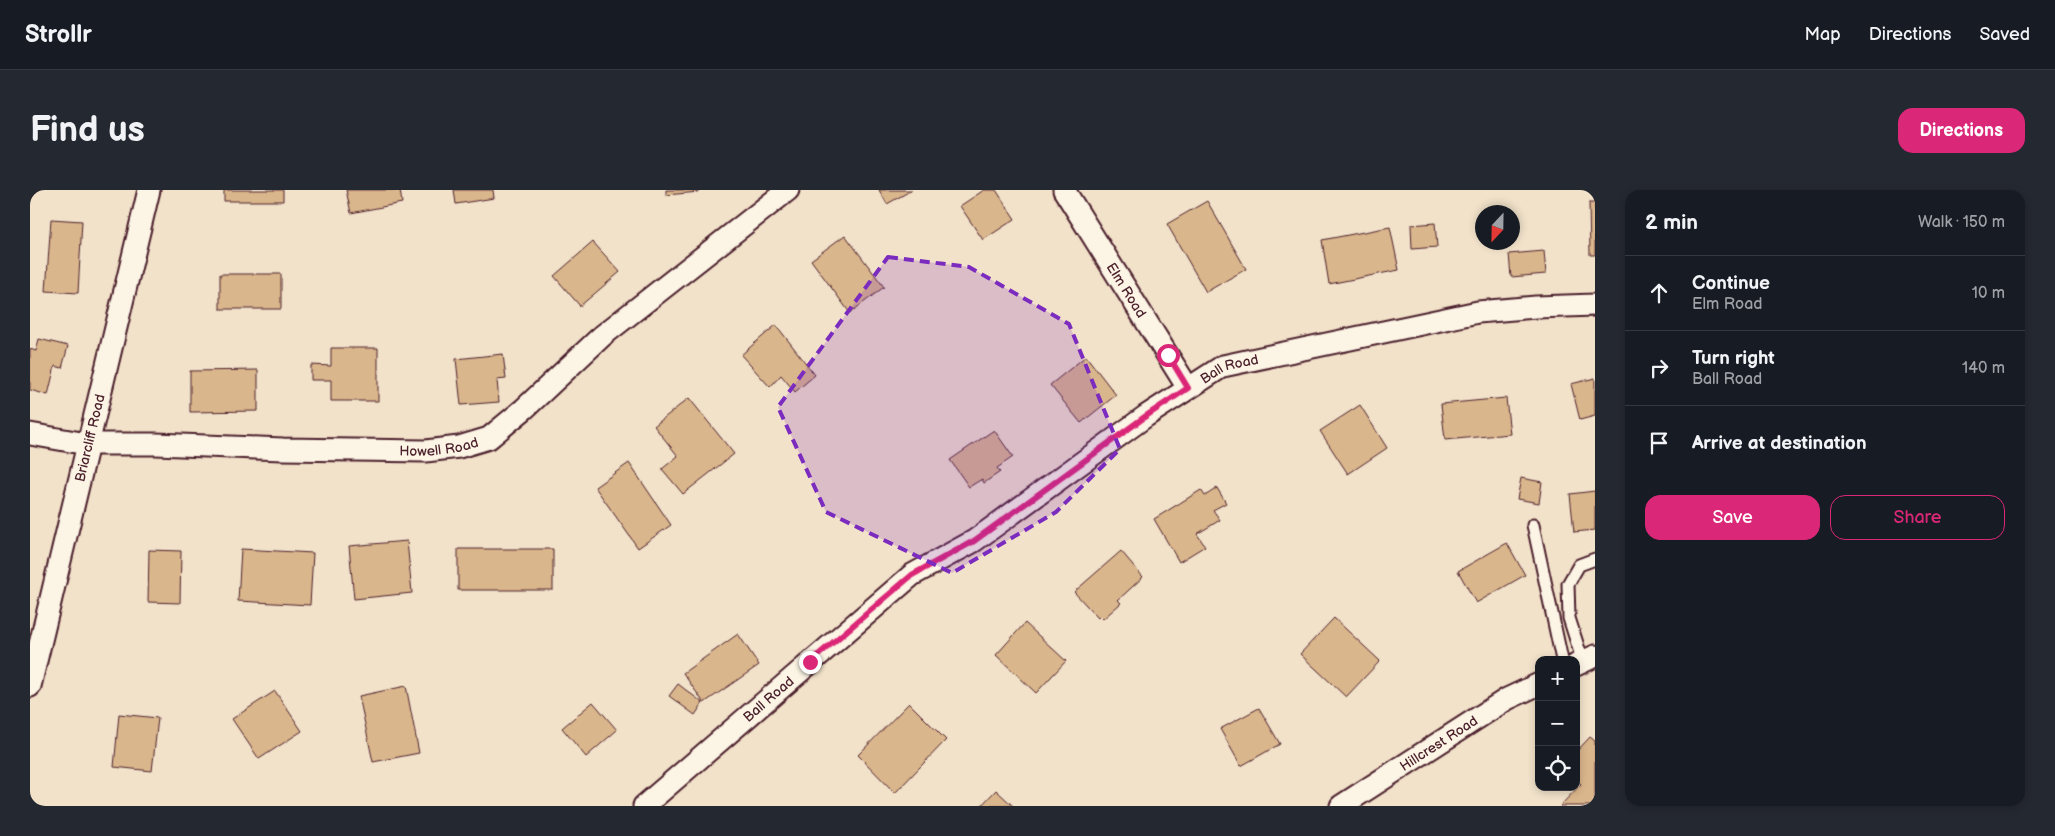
<!DOCTYPE html>
<meta charset="utf-8">
<style>
body{margin:0;font-family:"Balsamiq Sans",sans-serif;background:#242831;color:#f1f3f6}
.controls{position:absolute;right:15px;bottom:15px;display:grid;overflow:hidden;border-radius:10px;box-shadow:0 2px 8px #0003}
.controls button{width:45px;height:45px;display:grid;place-items:center;padding:0;border:0;border-bottom:1px solid #363941;background:#171b24;color:#f1f3f6;font:25px sans-serif}
.compass{position:absolute;left:1445px;top:15px;width:45px;height:45px;border-radius:50%;background:#171b24;box-shadow:0 2px 8px #0003;rotate:202deg}
.stop{position:absolute;width:15px;height:15px;margin:-11px;border:4px solid #db2777;border-radius:50%;background:#fff}
.stop.end{background:#db2777;border-color:#fff;box-shadow:0 1px 5px #0008}
.list{margin:0;padding:0;list-style:none}
h2{display:flex;justify-content:space-between;align-items:center;height:65px;margin:0;padding:0 20px;font-size:21px}
h2 small{font-size:16px;font-weight:400;color:#9ea1a6}
.list li{display:grid;grid-template-columns:32px 1fr auto;gap:15px;align-items:center;box-sizing:border-box;height:75px;padding:0 20px;border-top:1px solid #363941}
.list b{display:block;font-size:19px;white-space:nowrap}
.list p{margin:0;font-size:16px;white-space:nowrap;color:#9ea1a6}
.list em{font-size:16px;font-style:normal;color:#9ea1a6}
.actions{display:flex;gap:10px;padding:15px 20px}
.actions a{flex:1;padding:11px 0;border:1px solid #db2777;border-radius:15px;text-align:center;font-size:18px;color:#db2777}
.actions .main{background:#db2777;color:#fff}
.icon{flex:none;width:28px;height:28px;fill:none;stroke:currentColor;stroke-width:2;stroke-linecap:round;stroke-linejoin:round}
.map{position:relative;flex:none;width:1565px;height:616px;overflow:hidden;border-radius:15px}
header{display:flex;align-items:center;gap:30px;box-sizing:border-box;height:70px;padding:0 25px;background:#171b24;border-bottom:1px solid #363941}
header strong{font-size:24px}
nav{display:flex;gap:28px;margin-inline-start:auto;font-size:18px}
.intro{display:flex;align-items:center;justify-content:space-between;box-sizing:border-box;height:120px;padding:0 30px}
h1{margin:0;font-size:35px}
.button{padding:12px 22px;border-radius:15px;background:#db2777;color:#fff;font-size:18px;font-weight:700}
main{display:flex;gap:30px;padding:0 30px}
aside{flex:1;background:#171b24;border-radius:15px;box-shadow:0 2px 8px #0003}
.map>svg:first-child{display:block}
.building{fill:#dab68c;stroke:#4a1f2b}
.lines{fill:none;stroke-linecap:round;stroke-linejoin:round}
.service-casing{stroke:#4a1f2b;stroke-width:15}
.minor-casing{stroke:#4a1f2b;stroke-width:25}
.service{stroke:#fcf5e5;stroke-width:11}
.minor{stroke:#fcf5e5;stroke-width:21}
.route{stroke:#db2777;stroke-width:6}
.marked{fill:#7b2cbf;fill-opacity:0.2;stroke:#7b2cbf;stroke-width:4;stroke-dasharray:10 6;stroke-linejoin:round}
.labels{text-anchor:middle;dominant-baseline:central;stroke-width:4;stroke-linejoin:round;paint-order:stroke}
.street-label{font-size:14px;fill:#4a1f2b;stroke:#fcf5e5}
</style>
<header>
<strong>Strollr</strong>
<nav><a>Map</a><a>Directions</a><a>Saved</a></nav>
</header>
<div class="intro"><h1>Find us</h1><a class="button">Directions</a></div>
<main>
<div class="map">
<svg width="1565" height="616" viewBox="0 0 1565 616">
<rect width="100%" height="100%" fill="#f2e2ca"/>
<filter id="ink" filterUnits="userSpaceOnUse"><feTurbulence type="fractalNoise" baseFrequency=".02" numOctaves="2"/><feDisplacementMap in="SourceGraphic" scale="10" xChannelSelector="R" yChannelSelector="G"/><feConvolveMatrix kernelMatrix="1 2 1 2 8 2 1 2 1" color-interpolation-filters="sRGB"/></filter>
<g filter="url(#ink)">
<!-- building -->
<path class="building" d="M194 0H253V11H194Z
M316 0H370L372 13 321 23Z
M424 0H463L464 8 426 14Z
M636 0H669V2L636 5Z
M849 0H882L857 14Z
M954 0H966L985 29 953 50 930 16Z
M1177 11 1216 79 1176 102 1137 34Z
M1559 13H1565V65H1560Z
M21 29 52 31 48 103 16 101Z
M1405 33 1407 57 1382 59 1381 35Z
M1360 37 1369 80 1299 94 1292 50Z
M815 45 854 97 820 123 781 70Z
M563 52 590 82 550 116 524 86Z
M1514 61 1516 84 1481 87 1479 64Z
M190 84H251V119H190Z
M746 135 785 185 765 202 751 185 740 197 711 165Z
M9 149 38 156 32 178 25 176 18 205 0 200V159L6 161Z
M301 158H348V211H301V190H281V175L301 176Z
M473 164 476 189 467 190 469 212 431 215 426 169Z
M1056 166 1086 205 1051 233 1020 195Z
M228 180V221L160 222V181Z
M1565 188V226L1550 230 1541 194Z
M659 208 704 264 653 304 632 279 648 266 624 236Z
M1476 208 1480 244 1415 250 1411 214Z
M1330 215 1357 258 1318 284 1290 241Z
M964 240 983 267 967 278 970 282 954 293 952 289 939 297 920 270Z
M599 273 641 335 608 358 565 297Z
M1491 288 1512 292 1509 313 1487 309Z
M1187 298 1196 313 1183 320 1190 330 1167 344 1175 356 1149 372 1124 329 1171 300 1175 306Z
M1565 301V340L1544 342 1540 304Z
M377 351 382 403 324 409 319 356Z
M1477 353 1495 385 1446 413 1428 381Z
M211 359 283 363 280 415 208 411Z
M428 359H523V400H428Z
M119 360 151 361 150 413 118 412Z
M1091 361 1113 387 1088 410 1091 413 1073 429 1070 426 1068 428 1044 402Z
M1304 428 1350 471 1316 507 1270 464Z
M995 433 1036 471 1006 503 966 465Z
M708 444 729 475 674 513 653 483Z
M648 494 673 513 665 525 639 506Z
M376 496 389 563 343 572 329 506Z
M245 501 272 541 229 569 202 529Z
M563 512 587 540 556 567 532 538Z
M879 513 916 550 865 603 828 565Z
M1229 518 1250 554 1211 576 1190 539Z
M89 524 128 528 122 581 84 577Z
M1560 547 1565 551V616H1530L1551 594 1546 589V562Z
M966 600 983 616H951Z"/>
<g class="lines">
<!-- service casing -->
<g class="service-casing">
<path id="service" d="M1503 335 1532 470
M1553 472 1539 428 1538 394 1549 375 1565 369"/>
</g>
<!-- minor casing -->
<g class="minor-casing">
<g id="minor">
<path id="s1" d="M1034 0 1158 198"/>
<path id="s2" d="M0 244 57 254H126L253 259 396 261 429 257 459 248 494 219 572 146 758 0"/>
<path d="M1546 475 1565 466"/>
<path id="s3" d="M0 496 119 0"/>
<path id="s4" d="M614 616 882 385 944 351 1116 226 1193 176 1448 122 1506 117 1565 115"/>
<path id="s5" d="M1311 616 1477 509 1509 494"/>
</g>
</g>
<!-- service -->
<use href="#service" class="service"/>
<!-- minor -->
<use href="#minor" class="minor"/>
</g>
</g>
<g class="lines" filter="url(#ink)">
<!-- route -->
<path class="route" d="M780 472 882 385 944 351 1116 226 1158 198 1138 165"/>
</g>
<!-- marked area -->
<path class="marked" d="M858 67 939 77 1039 134 1090 259 1026 322 922 383 796 322 748 217Z"/>
<g class="labels">
<!-- street labels -->
<g class="street-label">
<text stroke="none"><textPath href="#s1" startOffset="118">Elm Road</textPath></text>
<text stroke="none"><textPath href="#s4" startOffset="734">Ball Road</textPath></text>
<text stroke="none"><textPath href="#s3" startOffset="255">Briarcliff Road</textPath></text>
<text stroke="none"><textPath href="#s2" startOffset="410">Howell Road</textPath></text>
<text stroke="none"><textPath href="#s4" startOffset="164">Ball Road</textPath></text>
<text stroke="none"><textPath href="#s5" startOffset="116">Hillcrest Road</textPath></text>
</g>
</g>
</svg>
<div class="controls">
<button>+</button>
<button>−</button>
<button><svg class="icon" aria-label="locate" viewBox="0 0 24 24"><circle cx="12" cy="12" r="6"/><path d="M12 2v4M12 18v4M2 12h4M18 12h4"/></svg></button>
</div>
<svg class="compass" viewBox="-18 -18 36 36"><path d="M0-13l5 13h-10z" fill="#e53935"/><path d="M0 13l5-13h-10z" fill="#9ea1a6"/></svg>
<div class="stop" style="left:1138px;top:165px"></div>
<div class="stop end" style="left:780px;top:472px"></div>
</div>
<aside>
<h2>2 min<small>Walk · 150 m</small></h2>
<ul class="list">
<li><svg class="icon" aria-label="ahead" viewBox="0 0 24 24"><path d="M12 20V5M6 11l6-6 6 6"/></svg><div><b>Continue</b><p>Elm Road</p></div><em>10 m</em></li>
<li><svg class="icon" aria-label="right" viewBox="0 0 24 24"><path d="M7 20v-9h11M14 6l5 5-5 5"/></svg><div><b>Turn right</b><p>Ball Road</p></div><em>140 m</em></li>
<li><svg class="icon" aria-label="arrive" viewBox="0 0 24 24"><path d="M6 21V4h12l-3 4 3 4H6"/></svg><div><b>Arrive at destination</b></div></li>
</ul>
<div class="actions"><a class="main">Save</a><a>Share</a></div>
</aside>
</main>
